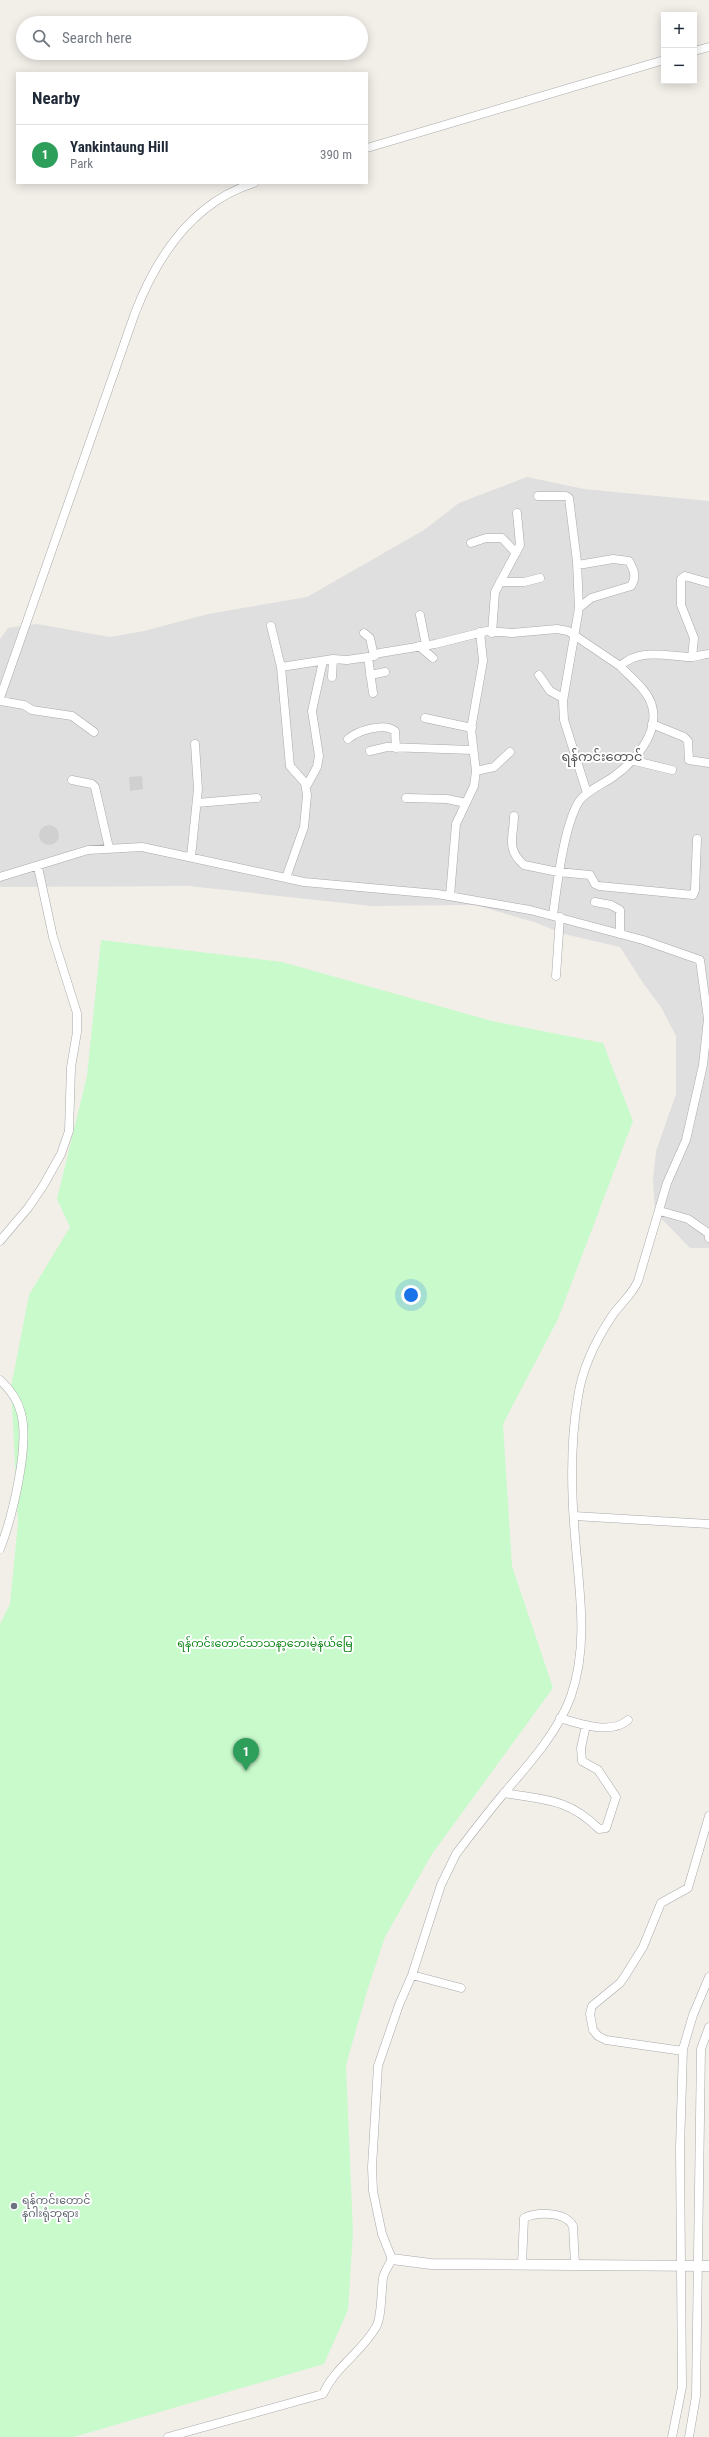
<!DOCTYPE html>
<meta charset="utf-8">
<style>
body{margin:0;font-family:"Roboto Condensed","Noto Sans Myanmar",sans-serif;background:#f2f2f3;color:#1f2937}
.controls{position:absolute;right:12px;top:12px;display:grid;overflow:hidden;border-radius:0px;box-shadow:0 2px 10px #0003}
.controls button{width:36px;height:36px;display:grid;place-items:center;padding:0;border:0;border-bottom:1px solid #e0e1e3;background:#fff;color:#1f2937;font:20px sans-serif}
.you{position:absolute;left:411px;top:1295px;width:14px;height:14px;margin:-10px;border:3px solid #fff;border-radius:50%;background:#1a73e8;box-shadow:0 0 0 6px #1a73e833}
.badge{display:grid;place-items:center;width:26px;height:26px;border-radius:50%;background:#d40000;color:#fff;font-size:13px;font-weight:700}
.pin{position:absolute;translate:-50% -33px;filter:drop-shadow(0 1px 2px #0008)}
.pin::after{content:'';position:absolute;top:21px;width:14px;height:12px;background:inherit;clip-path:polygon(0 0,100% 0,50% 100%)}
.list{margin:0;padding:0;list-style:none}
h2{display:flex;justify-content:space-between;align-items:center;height:52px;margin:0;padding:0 16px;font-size:17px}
h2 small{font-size:13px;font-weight:400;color:#747a83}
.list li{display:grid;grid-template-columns:26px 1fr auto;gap:12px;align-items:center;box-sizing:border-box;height:60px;padding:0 16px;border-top:1px solid #e0e1e3}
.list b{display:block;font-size:15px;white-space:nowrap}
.list p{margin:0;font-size:13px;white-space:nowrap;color:#747a83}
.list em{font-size:13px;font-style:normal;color:#747a83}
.icon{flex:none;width:22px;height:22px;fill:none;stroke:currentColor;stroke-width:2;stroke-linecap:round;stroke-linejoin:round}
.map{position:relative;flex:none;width:709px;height:2437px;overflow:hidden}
.search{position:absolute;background:#fff;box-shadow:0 2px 10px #0003;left:16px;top:16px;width:352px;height:44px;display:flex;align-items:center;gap:10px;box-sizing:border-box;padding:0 14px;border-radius:22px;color:#747a83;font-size:15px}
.panel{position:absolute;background:#fff;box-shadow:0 2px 10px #0003;left:16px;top:72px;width:352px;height:112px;border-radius:0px}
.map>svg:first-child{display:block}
.residential{fill:#e0dfdf}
.religious{fill:#d0d0d0}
.park{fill:#c8facc}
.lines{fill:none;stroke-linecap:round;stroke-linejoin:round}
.minor-casing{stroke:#a9a9a9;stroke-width:9}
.tertiary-casing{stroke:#a9a9a9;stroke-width:11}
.minor{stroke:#fff;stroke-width:8}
.tertiary{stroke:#fff;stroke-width:10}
.worship-dot{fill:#6b7280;stroke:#fff;stroke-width:1.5}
.labels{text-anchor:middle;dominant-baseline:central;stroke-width:4;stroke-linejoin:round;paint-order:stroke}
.park-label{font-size:11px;fill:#0c8416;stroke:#fff}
.worship-label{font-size:11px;fill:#5b616d;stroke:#fff;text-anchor:start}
.quarter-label{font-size:13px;fill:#555;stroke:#fff}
</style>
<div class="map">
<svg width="709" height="2437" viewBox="0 0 709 2437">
<rect width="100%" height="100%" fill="#f2efe9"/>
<!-- residential -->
<path class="residential" d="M527 477 584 489 709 501V1248H690L655 1212 653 1180 656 1151 676 1094V1036L661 1007 643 983 620 947 564 934 534 922 475 905 371 906 189 886 0 887V639L8 628 37 624 110 637 144 631 208 614 307 597 424 530 459 503Z"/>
<!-- religious -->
<path class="religious" d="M142 776 143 789 130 791 129 777Z
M39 835a10 10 0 1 1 20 0a10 10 0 1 1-20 0Z"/>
<!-- park -->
<path class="park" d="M101 940 282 962 492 1021 603 1043 633 1121 558 1319 503 1424 512 1566 553 1688 432 1854 385 1937 368 1988 346 2065 353 2233 348 2310 324 2364 74 2437H0V1624L10 1604 18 1522 11 1387 29 1295 70 1227 57 1199 87 1076Z"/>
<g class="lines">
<!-- minor casing -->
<g class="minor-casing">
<path id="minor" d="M694 51 709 47
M367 148 664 60
M538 496H566L569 498 577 562 579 608
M471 543 486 538H502L516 553
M578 565 613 559 629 561C634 570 637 577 631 586L591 598 579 608 563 701 564 720 587 793
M500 582H524L540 578
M420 615 426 645
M271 626 281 667
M364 633 370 638 374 656
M492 633 495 592 520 545 517 513
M419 646 433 658
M368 657 373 693
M692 657 694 638 681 605V579L685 576 709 583
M370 675 385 672
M539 675 550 691 563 698
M332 677 333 659
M0 698 135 313C157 256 193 202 254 183
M0 701 24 705 32 710 72 716 94 732
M425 718 472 728
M652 724 684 737 688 741 689 760 709 763
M348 739C357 731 384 722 395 731L396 748
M370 751 387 747 472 750
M631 760 672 770
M476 771 494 767 510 752
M72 780 92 784 95 787 109 848
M306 787 317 767 319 756 312 711 323 661
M406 798 447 799 466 803
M197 803 257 798
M514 816C514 836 505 848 524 865L558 872 590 875 595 884 599 886 693 895 695 890 697 839
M191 857 198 789 195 744
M0 877 88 850 142 847 304 882 437 894 530 910 643 940 700 960 708 1019 703 1065 686 1140 667 1183 638 1281C632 1295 620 1304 612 1316 596 1340 582 1369 578 1397 570 1443 571 1490 575 1536 579 1590 589 1644 571 1696 558 1732 530 1763 505 1792 488 1812 472 1833 456 1854L441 1885 412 1975 399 2005 378 2066 372 2167 373 2191 382 2234 392 2259C389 2265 384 2272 383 2278 381 2291 382 2317 376 2327 361 2353 335 2367 323 2394L168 2437
M286 878 304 827 307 795 305 783 290 766 281 667 333 659 347 660 368 657 380 653 435 644 487 631 512 633 557 629 568 631 620 666
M450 896 456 824 474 786 476 771 471 729 483 661 480 632
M595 902 611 905 620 910V934
M553 915C557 886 564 823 580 800 588 790 603 784 613 777 633 763 660 734 652 706 648 690 631 678 620 666 641 648 665 656 691 657 697 657 703 654 709 654
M556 976 560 917
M660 1211 688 1219 708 1233 709 1238
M0 1241 28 1208 43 1186 61 1154 69 1131 71 1067 77 1032V1013L53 937 38 867
M0 1380C10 1389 18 1401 21 1413 30 1446 12 1518 0 1549
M574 1516 709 1524
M560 1718C580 1724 611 1735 628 1720
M504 1793C544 1800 568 1798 599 1829L606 1828 616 1797 598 1770 582 1761 581 1748 586 1725
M412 1975 461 1988
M683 2051 606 2040 598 2036 593 2030 590 2014 592 2006 620 1983 625 1976 643 1947 661 1903 688 1888 709 1816
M522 2264 524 2218C537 2212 565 2211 573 2226L575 2264
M672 2437 682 2387 680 2148 683 2049 693 2015 709 1977
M689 2437 696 2396 701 2049 709 2027"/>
</g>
<!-- tertiary casing -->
<g class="tertiary-casing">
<path id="tertiary" d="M392 2259 431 2264 709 2266"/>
</g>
<!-- minor -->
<use href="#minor" class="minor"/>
<!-- tertiary -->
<use href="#tertiary" class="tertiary"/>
</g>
<!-- markers -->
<circle class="worship-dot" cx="14" cy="2206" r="4"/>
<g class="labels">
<!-- park labels -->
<g class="park-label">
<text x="265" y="1643">ရန်ကင်းတောင်သာသနာ့ဘေးမဲ့နယ်မြေ</text>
</g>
<!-- worship labels -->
<g class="worship-label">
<text x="22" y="2200">ရန်ကင်းတောင်<tspan x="22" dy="13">နဂါးရုံဘုရား</tspan></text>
</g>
<!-- quarter labels -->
<g class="quarter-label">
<text x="602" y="756">ရန်ကင်းတောင်</text>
</g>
</g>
</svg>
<div class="controls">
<button>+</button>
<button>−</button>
</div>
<div class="you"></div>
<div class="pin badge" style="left:246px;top:1771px;background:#2e9e5b">1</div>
<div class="search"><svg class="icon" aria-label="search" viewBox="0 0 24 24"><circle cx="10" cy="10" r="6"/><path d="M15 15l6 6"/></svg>Search here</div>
<section class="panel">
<h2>Nearby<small></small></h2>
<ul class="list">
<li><span class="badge" style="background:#2e9e5b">1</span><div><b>Yankintaung Hill</b><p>Park</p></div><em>390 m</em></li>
</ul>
</section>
</div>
